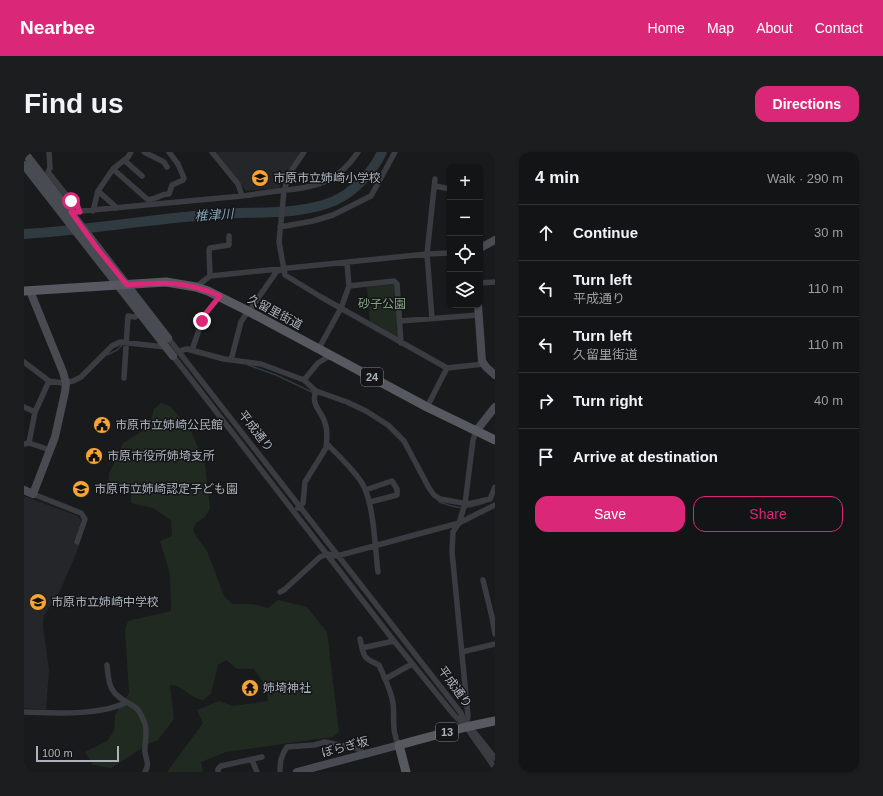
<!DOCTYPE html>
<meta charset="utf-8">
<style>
body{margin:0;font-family:Helvetica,"Noto Sans JP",sans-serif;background:#1c1d1e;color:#f1f3f6}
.controls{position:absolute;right:12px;top:12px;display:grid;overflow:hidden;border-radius:8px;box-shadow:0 1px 3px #0004}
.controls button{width:36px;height:36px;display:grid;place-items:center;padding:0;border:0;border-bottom:1px solid #323334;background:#131415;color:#f1f3f6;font:20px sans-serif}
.scale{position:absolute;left:12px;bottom:10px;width:83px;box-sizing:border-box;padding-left:4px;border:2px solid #acb2bc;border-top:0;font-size:11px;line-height:14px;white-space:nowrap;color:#acb2bc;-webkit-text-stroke:3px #141517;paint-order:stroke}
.stop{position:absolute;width:12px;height:12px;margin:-9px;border:3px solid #db2777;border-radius:50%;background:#fff}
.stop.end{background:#db2777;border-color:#fff;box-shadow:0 1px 4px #0008}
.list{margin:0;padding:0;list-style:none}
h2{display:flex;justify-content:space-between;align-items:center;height:52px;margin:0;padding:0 16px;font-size:17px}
h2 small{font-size:13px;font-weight:400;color:#9d9ea0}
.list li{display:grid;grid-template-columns:26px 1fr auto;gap:12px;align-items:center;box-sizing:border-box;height:56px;padding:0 16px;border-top:1px solid #323334}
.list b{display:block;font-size:15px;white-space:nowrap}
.list p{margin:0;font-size:13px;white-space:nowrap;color:#9d9ea0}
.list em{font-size:13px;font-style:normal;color:#9d9ea0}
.actions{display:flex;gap:8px;padding:12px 16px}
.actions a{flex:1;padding:9px 0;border:1px solid #db2777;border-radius:12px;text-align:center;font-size:14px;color:#db2777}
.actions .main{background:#db2777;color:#fff}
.icon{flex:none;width:22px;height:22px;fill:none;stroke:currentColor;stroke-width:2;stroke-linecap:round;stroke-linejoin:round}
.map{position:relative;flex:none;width:471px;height:620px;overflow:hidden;border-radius:12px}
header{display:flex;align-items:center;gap:24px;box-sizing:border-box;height:56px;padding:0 20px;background:#db2777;color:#fff}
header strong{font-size:19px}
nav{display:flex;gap:22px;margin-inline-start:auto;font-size:14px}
.intro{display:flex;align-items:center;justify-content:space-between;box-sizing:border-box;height:96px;padding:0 24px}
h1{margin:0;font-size:28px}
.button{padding:10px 18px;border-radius:12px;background:#db2777;color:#fff;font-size:14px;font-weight:700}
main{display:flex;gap:24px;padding:0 24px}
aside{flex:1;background:#131415;border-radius:12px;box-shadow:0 1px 3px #0004}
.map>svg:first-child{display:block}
.built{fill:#252629}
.green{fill:#212a21}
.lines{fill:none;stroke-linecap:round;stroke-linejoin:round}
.stream{stroke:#2f3a41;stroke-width:1.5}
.river{stroke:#2f3a41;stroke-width:10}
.street{stroke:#3a3c41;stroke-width:5.5}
.secondary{stroke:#484b51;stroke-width:8}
.primary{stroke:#565960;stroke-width:9}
.route{stroke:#db2777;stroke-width:5}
.labels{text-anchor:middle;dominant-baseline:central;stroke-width:3;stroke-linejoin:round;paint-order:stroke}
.shield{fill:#141517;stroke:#7e838a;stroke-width:1}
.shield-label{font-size:11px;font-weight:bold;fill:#acb2bc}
.poi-label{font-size:12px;fill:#acb2bc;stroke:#141517;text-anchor:start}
.park-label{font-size:12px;fill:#84a782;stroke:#141517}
.street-label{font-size:12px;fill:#acb2bc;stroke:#141517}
.water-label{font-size:13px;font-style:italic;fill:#82a4b7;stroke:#141517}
</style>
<header>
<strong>Nearbee</strong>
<nav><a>Home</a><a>Map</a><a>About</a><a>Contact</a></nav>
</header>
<div class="intro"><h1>Find us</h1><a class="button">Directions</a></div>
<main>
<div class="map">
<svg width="471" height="620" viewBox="0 0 471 620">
<rect width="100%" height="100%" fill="#191a1c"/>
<!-- built -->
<path class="built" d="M192 0H278L267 16 262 18 257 33 255 36 222 39Z
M0 344 54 364 57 369 50 389 56 392 37 437 20 464 19 475 25 517 22 558 0 556Z"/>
<!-- green -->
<path class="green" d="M369 132 371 134 375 184 373 185 346 169 343 135Z
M137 251 146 254 166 277 181 312 186 357 181 365 172 371 169 378 172 384 183 399 200 444 208 452H228L244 456 254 448 283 455 303 480 315 580 309 585 202 600 177 610 179 620H143L179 571 173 558 195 549 209 554 244 549 242 535 230 517H213L202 508 194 513 187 542 179 548C165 546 161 534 146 533L150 567 134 588 126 591 87 616 69 613 61 600 83 589 90 579 91 563 105 541 101 477 104 469 147 459 146 422 136 389 148 384 147 368 129 356 107 351V337L85 333V322L99 291 125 275 130 257Z"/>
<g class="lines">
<!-- stream -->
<path class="stream" d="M83 203 93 198 99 192
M224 213 252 223 290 241
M415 350C436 357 439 358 460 351"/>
<!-- river -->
<path class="river" d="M0 82C64 78 128 67 193 62 231 59 274 64 310 49 330 40 349 20 358 0"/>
<!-- street -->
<path class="street" d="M25 0 26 16 24 20 47 49 52 50 56 60
M120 0 140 10 143 15
M188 0 214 32 218 44
M280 0 265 22 260 39 255 90 261 123 297 145 423 216 460 212
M100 8 118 24
M89 17 123 47C131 49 137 41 145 42L148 33 159 28 160 26 154 12 145 0
M411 34 426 37
M74 39 93 56
M69 59 74 39 89 17 104 5 107 0
M47 60 218 44C228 43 237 41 246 40 285 35 310 36 334 0
M256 75 289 69 309 63 347 44 371 0
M186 124 185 98 186 96 205 93V84
M456 131 471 130
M325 134 370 129 373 132 377 191
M172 135 186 124 403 102 426 101
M225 159 253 119 257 118
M408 166 403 102 411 27
M376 169 455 163
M144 186 437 561 442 575 451 581 471 606
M295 196 317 156 325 134 323 110
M168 198 178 169 182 161 196 144
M155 199 163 197 200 207 237 212 280 228 292 239 323 250 342 259 364 273 380 289 405 336 410 343 416 347 444 352 466 347
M149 204 370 489 430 563 442 575 471 616
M207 208 217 170 224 159
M0 210 25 229 38 231 49 229 57 225 88 194 96 190 141 195
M100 226 104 164 111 165 115 162
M280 228 294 211 307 203
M0 255 11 260
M403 255 423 216
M5 291 11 260 25 229
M0 292 5 291 26 298
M303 292C315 304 329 317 338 331 350 350 351 397 354 420
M341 338 368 329 373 337V343L346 350
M9 342 57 361 61 367 53 390
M466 347 471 335
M274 356 279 351 281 330 302 296C303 288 304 279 301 271 298 259 286 253 292 239
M459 428 468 465 471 482
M256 440 260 438 296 405 303 402 313 404 435 371 471 353
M336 487C340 504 338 506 355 513 360 525 367 538 369 551 371 566 367 580 375 593
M338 496 370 489
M438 500 471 492
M83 513C84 521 84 531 88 537 93 547 105 550 112 556 117 560 119 567 121 572 124 582 120 590 121 600 122 608 126 612 121 620
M361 527 388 512
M0 560C30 561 76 564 103 550
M442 574 444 564 428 400 429 380 435 371 441 352 449 288 452 279
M228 608 233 620
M194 620V617L197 614 238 605
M256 620C256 610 257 603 263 595L290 593 301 590 335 597 340 602"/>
<!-- secondary -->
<path class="secondary" d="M0 0 144 186
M0 13 149 204
M456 96 471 88
M454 153 458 209 462 215 471 223
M452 279 471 255
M0 338 9 342 31 285 41 240 42 231 39 220 6 139
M273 620 375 593"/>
<!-- primary -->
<path class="primary" d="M0 139 142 130 172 135 184 139 224 159 403 255 471 288
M382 620 375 593 442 575 471 569"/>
</g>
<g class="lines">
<!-- route -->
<path class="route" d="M47 49 52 50 56 60H47L73 96 103 133C139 130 163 129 196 144L182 161 178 169"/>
</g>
<!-- icons -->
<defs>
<g id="school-disc" transform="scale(0.9)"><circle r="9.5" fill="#f7a436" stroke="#141517"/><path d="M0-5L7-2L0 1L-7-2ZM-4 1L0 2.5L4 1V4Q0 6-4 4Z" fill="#111"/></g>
<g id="civic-disc" transform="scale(0.9)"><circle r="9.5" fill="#f7a436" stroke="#141517"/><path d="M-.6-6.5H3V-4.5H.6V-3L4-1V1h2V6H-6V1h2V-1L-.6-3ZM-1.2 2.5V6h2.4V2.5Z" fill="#111"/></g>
<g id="temple-disc" transform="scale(0.9)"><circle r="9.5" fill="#f7a436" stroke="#141517"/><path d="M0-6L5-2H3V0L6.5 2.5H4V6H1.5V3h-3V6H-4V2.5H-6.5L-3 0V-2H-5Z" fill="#111"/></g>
</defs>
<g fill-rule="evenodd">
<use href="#school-disc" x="236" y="26"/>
<use href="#civic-disc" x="78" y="273"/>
<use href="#civic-disc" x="70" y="304"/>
<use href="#school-disc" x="57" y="337"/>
<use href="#school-disc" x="14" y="450"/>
<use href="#temple-disc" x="226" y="536"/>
</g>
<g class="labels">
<!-- shield labels -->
<g class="shield">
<rect x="337" y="216" width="22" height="18" rx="3"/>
<rect x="412" y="571" width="22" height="18" rx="3"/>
</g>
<g class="shield-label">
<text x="348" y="225">24</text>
<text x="423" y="580">13</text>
</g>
<!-- poi labels -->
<g class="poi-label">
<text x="249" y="26">市原市立姉崎小学校</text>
<text x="91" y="273">市原市立姉崎公民館</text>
<text x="83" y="304">市原市役所姉埼支所</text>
<text x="70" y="337">市原市立姉崎認定子ども園</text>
<text x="27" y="450">市原市立姉崎中学校</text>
<text x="239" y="536">姉埼神社</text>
</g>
<!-- park labels -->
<g class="park-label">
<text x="358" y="152">砂子公園</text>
</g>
<!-- street labels -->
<g class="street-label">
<text transform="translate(251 160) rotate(28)">久留里街道</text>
<text transform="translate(232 279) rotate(52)">平成通り</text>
<text transform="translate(431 535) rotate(54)">平成通り</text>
<text transform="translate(321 595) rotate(-15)">ぼらぎ坂</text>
</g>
<!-- water labels -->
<g class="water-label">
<text transform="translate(190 63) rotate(-4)">椎津川</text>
</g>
</g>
</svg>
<div class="controls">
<button>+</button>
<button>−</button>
<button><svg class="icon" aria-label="locate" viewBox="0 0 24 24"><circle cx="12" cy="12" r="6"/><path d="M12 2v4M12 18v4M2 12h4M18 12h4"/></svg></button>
<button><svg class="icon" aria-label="layers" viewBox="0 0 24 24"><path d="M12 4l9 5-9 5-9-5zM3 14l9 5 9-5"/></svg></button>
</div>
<div class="scale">100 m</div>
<div class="stop" style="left:47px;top:49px"></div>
<div class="stop end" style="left:178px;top:169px"></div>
</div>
<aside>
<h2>4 min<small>Walk · 290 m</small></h2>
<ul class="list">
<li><svg class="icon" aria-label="ahead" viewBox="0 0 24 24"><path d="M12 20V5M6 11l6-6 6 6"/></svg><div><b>Continue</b></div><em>30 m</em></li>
<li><svg class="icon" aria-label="left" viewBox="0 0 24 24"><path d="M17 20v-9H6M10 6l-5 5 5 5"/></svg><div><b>Turn left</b><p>平成通り</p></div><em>110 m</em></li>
<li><svg class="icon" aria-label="left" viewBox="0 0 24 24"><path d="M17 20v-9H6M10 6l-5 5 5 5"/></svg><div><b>Turn left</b><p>久留里街道</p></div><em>110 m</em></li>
<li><svg class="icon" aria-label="right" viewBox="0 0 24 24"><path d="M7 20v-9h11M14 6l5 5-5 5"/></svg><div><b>Turn right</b></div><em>40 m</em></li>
<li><svg class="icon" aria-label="arrive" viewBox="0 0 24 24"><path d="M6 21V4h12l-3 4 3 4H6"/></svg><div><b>Arrive at destination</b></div></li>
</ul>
<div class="actions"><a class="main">Save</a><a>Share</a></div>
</aside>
</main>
